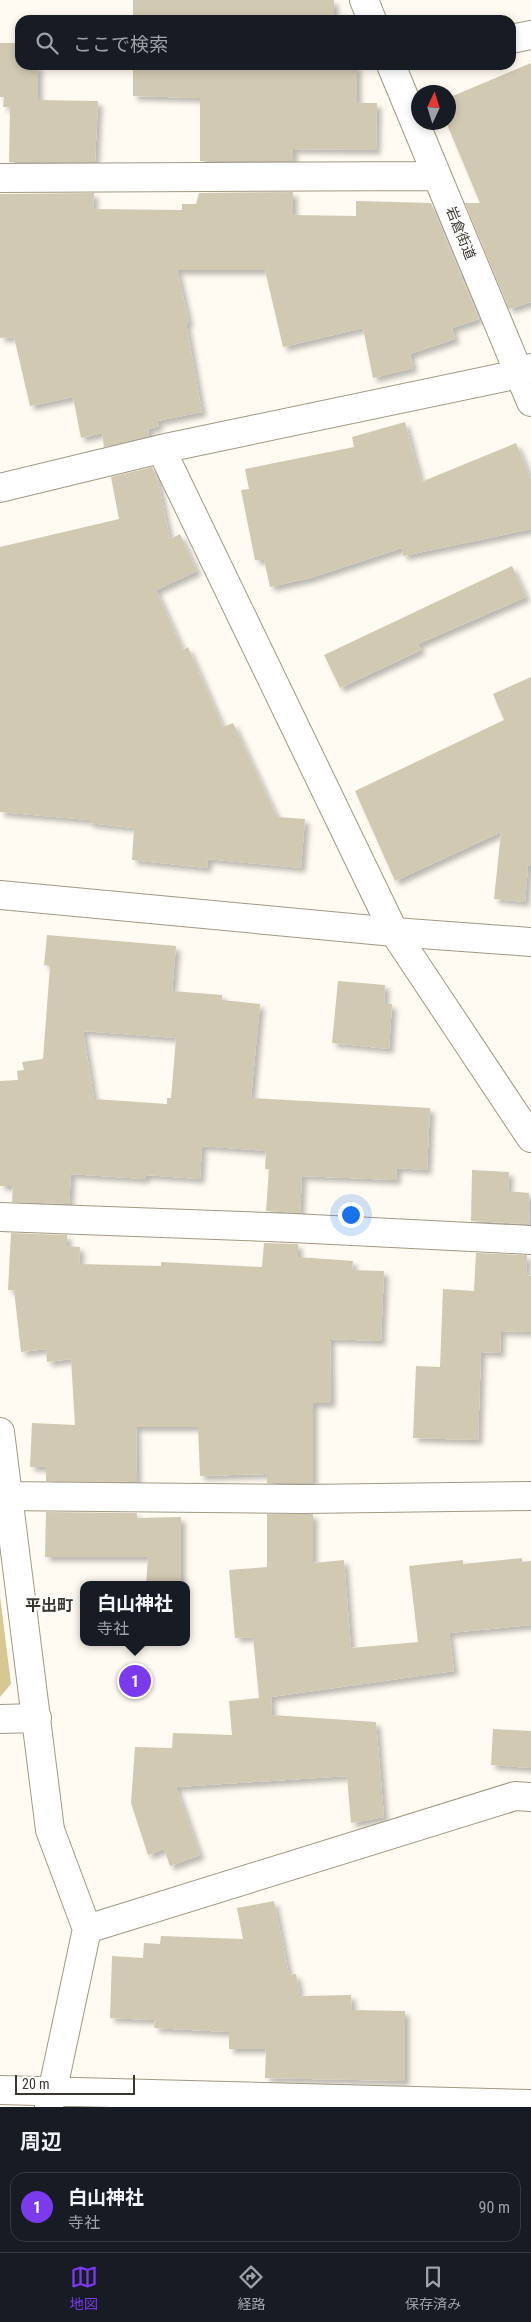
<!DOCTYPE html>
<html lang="ja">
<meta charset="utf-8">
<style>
body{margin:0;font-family:"Roboto Condensed","Noto Sans JP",sans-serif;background:#20242c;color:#f1f3f6}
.compass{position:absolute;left:411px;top:85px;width:45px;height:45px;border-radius:50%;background:#171b24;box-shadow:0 2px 8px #0003;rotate:4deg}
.scale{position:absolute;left:15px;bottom:12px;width:120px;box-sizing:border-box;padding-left:5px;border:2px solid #3b372e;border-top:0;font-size:14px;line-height:18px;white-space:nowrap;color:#3b372e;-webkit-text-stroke:4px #fff;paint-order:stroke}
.you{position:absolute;left:350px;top:1214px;width:18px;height:18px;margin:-12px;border:4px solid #fff;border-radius:50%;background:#1a73e8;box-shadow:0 0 0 8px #1a73e833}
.badge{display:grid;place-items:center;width:32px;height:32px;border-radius:50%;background:#7c3aed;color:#fff;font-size:16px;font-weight:700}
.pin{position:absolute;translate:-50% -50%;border:2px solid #fff;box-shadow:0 1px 5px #0006}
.popup{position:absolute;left:80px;top:1581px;width:110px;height:65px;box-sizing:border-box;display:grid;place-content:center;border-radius:10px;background:#171b24;filter:drop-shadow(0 1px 4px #0005);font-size:16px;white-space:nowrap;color:#9ea1a6}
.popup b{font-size:19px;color:#f1f3f6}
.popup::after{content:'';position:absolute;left:50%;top:100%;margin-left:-10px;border:10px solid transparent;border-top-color:#171b24}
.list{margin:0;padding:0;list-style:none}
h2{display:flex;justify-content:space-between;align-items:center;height:65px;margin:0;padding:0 20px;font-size:21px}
h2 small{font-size:16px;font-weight:400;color:#9ea1a6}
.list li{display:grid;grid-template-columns:32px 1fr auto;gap:15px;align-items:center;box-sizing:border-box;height:70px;margin:0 10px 10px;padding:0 10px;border:1px solid #363941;border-radius:15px}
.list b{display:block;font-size:19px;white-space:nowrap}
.list p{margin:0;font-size:16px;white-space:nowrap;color:#9ea1a6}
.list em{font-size:16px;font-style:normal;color:#9ea1a6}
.icon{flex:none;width:28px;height:28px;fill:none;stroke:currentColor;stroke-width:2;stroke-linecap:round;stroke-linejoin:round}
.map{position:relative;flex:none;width:531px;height:2107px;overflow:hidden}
.search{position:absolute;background:#171b24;box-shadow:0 2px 8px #0003;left:15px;right:15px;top:15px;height:55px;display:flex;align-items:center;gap:12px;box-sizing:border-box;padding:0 18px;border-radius:15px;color:#9ea1a6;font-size:19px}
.sheet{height:145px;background:#171b24}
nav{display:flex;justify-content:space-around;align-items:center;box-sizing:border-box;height:70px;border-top:1px solid #363941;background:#171b24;font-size:14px;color:#9ea1a6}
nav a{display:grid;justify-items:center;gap:2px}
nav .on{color:#7c3aed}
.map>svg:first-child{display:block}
.green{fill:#d9c793}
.building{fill:#d2c9b2;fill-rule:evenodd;filter:url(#shadow)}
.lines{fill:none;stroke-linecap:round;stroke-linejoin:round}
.minor-casing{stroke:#a19983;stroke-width:30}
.tertiary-casing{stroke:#a19983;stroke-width:30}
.minor{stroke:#fff;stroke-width:28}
.tertiary{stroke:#fff;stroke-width:28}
.labels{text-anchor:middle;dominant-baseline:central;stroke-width:5;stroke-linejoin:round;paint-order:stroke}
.street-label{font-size:14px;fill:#3b372e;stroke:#fff}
.quarter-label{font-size:16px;font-weight:bold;fill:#3b372e;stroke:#fff}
</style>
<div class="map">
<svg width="531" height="2107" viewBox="0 0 531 2107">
<defs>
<filter id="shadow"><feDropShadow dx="4.5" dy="4.5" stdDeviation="2.5" flood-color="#0004"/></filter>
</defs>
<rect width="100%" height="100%" fill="#fffbf2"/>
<!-- green -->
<path class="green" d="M0 1596 11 1684 0 1697Z"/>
<!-- building -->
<path class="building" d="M133 0H334V15H349V20H133Z
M0 43H20V65H38V100L98 101 95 162H9L10 107H3L4 97H0Z
M531 63V302L509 309 465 203H480L446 122H448V98Z
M133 65H357V103H377L376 150 293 149V161H200V98L133 96Z
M293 192V215L356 216V201L431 203 479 319 452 328 455 339 410 354 413 368 373 378 363 328 283 347 265 270H177L189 322 186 323 202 412 157 421 159 426 148 429 149 436 104 447 102 433 81 438 73 397 30 406 14 337 0 338V194L94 193 93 209 182 210V204H196L199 193Z
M405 422 421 482 516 443 531 479V529L403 556 402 548 310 578 270 587 264 560H255L241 490 249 489 245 469 354 447 352 437Z
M152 467 157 477 170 539 180 534 197 571 156 590 183 650 188 647 223 727 233 723 277 817 305 819 301 868 208 859 207 868 132 860 134 828 89 823V820L0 812V547L119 519 111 477Z
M512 566 526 597 418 644 421 650 340 688 324 655Z
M531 677V866H528L525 902 494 899 501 832 395 881 355 791 504 720 493 694Z
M47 935 176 946 172 991 222 995V1000L260 1004 251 1098 430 1108 427 1170 397 1168 396 1180 302 1176 300 1213 266 1211 269 1169H265L266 1151 202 1146 200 1179 146 1175 145 1179 71 1174 69 1204 12 1202 13 1186H0V1081L18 1080 17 1071 24 1070 22 1062 43 1059 50 966 44 965ZM83 1031 176 1038 171 1098H167V1104L94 1099Z
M338 981 385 985 384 1004H392L389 1049 332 1043Z
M472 1170 509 1172 508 1191 529 1193 528 1224 471 1221Z
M11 1233 67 1235V1246L80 1247 79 1264 161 1266V1262L262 1267 264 1243 298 1244V1257L353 1261 352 1270 384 1271 381 1341 330 1339 331 1403H313V1483H267V1475L265 1474 200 1476 198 1427H136L137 1482 46 1481V1467H30L32 1423 75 1425 71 1359 47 1362 46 1349 21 1352 14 1290H8Z
M476 1253 527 1255 526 1275 531 1276V1332L501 1331 500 1353 481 1352 478 1440 413 1438 416 1366 440 1367 443 1289 474 1291Z
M46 1512 137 1513V1518L181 1517V1585H146L148 1557H45Z
M267 1514H313V1563L344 1560 351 1648 418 1642 409 1566 463 1560V1564L522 1558V1562L531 1561V1625L449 1633 454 1671 271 1697 272 1715 376 1722 384 1817 351 1823 347 1776 176 1787 200 1855 170 1866 164 1849 148 1855 131 1803 135 1747 172 1748 173 1733 232 1735 229 1701 259 1698 253 1637 235 1638 229 1570 267 1567Z
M493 1729 531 1731V1768L491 1765Z
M274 1901 289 1975 296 1974 300 1996 351 1995 352 2010 405 2011V2081L265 2078 266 2049H229V2032L154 2028 155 2020 110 2018 112 1956 143 1958 144 1943 160 1944 161 1936 243 1939 237 1908Z"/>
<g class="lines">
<!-- minor casing -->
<g class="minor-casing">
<path id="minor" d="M364 0 372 20
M511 39 531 35
M391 65 531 402
M0 178 437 176
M161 449 394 932 531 1138
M0 488 161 449 519 374 531 368
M0 1217 293 1228 531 1240
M0 1432 50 1830 87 1929 49 2107
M0 1496 303 1499 531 1496
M0 1719 37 1718
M87 1929 515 1796 531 1797
M0 2090 531 2104"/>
</g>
<!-- tertiary casing -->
<g class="tertiary-casing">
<path id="tertiary" d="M0 895 394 932 531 942"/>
</g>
<!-- minor -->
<use href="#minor" class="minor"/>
<!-- tertiary -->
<use href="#tertiary" class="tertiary"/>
</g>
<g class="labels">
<!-- street labels -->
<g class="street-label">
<text transform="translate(461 233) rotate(68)">岩倉街道</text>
</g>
<!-- quarter labels -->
<g class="quarter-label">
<text x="49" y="1605">平出町</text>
</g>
</g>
</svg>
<svg class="compass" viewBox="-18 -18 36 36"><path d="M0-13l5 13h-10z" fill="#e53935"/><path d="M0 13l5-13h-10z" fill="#9ea1a6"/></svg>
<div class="scale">20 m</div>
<div class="you"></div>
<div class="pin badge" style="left:135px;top:1681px">1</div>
<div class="popup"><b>白山神社</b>寺社</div>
<div class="search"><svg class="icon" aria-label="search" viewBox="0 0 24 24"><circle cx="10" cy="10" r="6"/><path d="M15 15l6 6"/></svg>ここで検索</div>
</div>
<section class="sheet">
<h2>周辺<small></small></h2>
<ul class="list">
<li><span class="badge">1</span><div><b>白山神社</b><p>寺社</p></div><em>90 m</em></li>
</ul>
</section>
<nav>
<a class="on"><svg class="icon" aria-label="map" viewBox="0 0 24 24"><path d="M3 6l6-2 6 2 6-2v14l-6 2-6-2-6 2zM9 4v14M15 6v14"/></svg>地図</a>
<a><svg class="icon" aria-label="directions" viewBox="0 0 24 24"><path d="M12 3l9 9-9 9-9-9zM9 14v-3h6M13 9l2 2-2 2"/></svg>経路</a>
<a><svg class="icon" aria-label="saved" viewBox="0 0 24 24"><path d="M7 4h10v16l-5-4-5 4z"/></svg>保存済み</a>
</nav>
